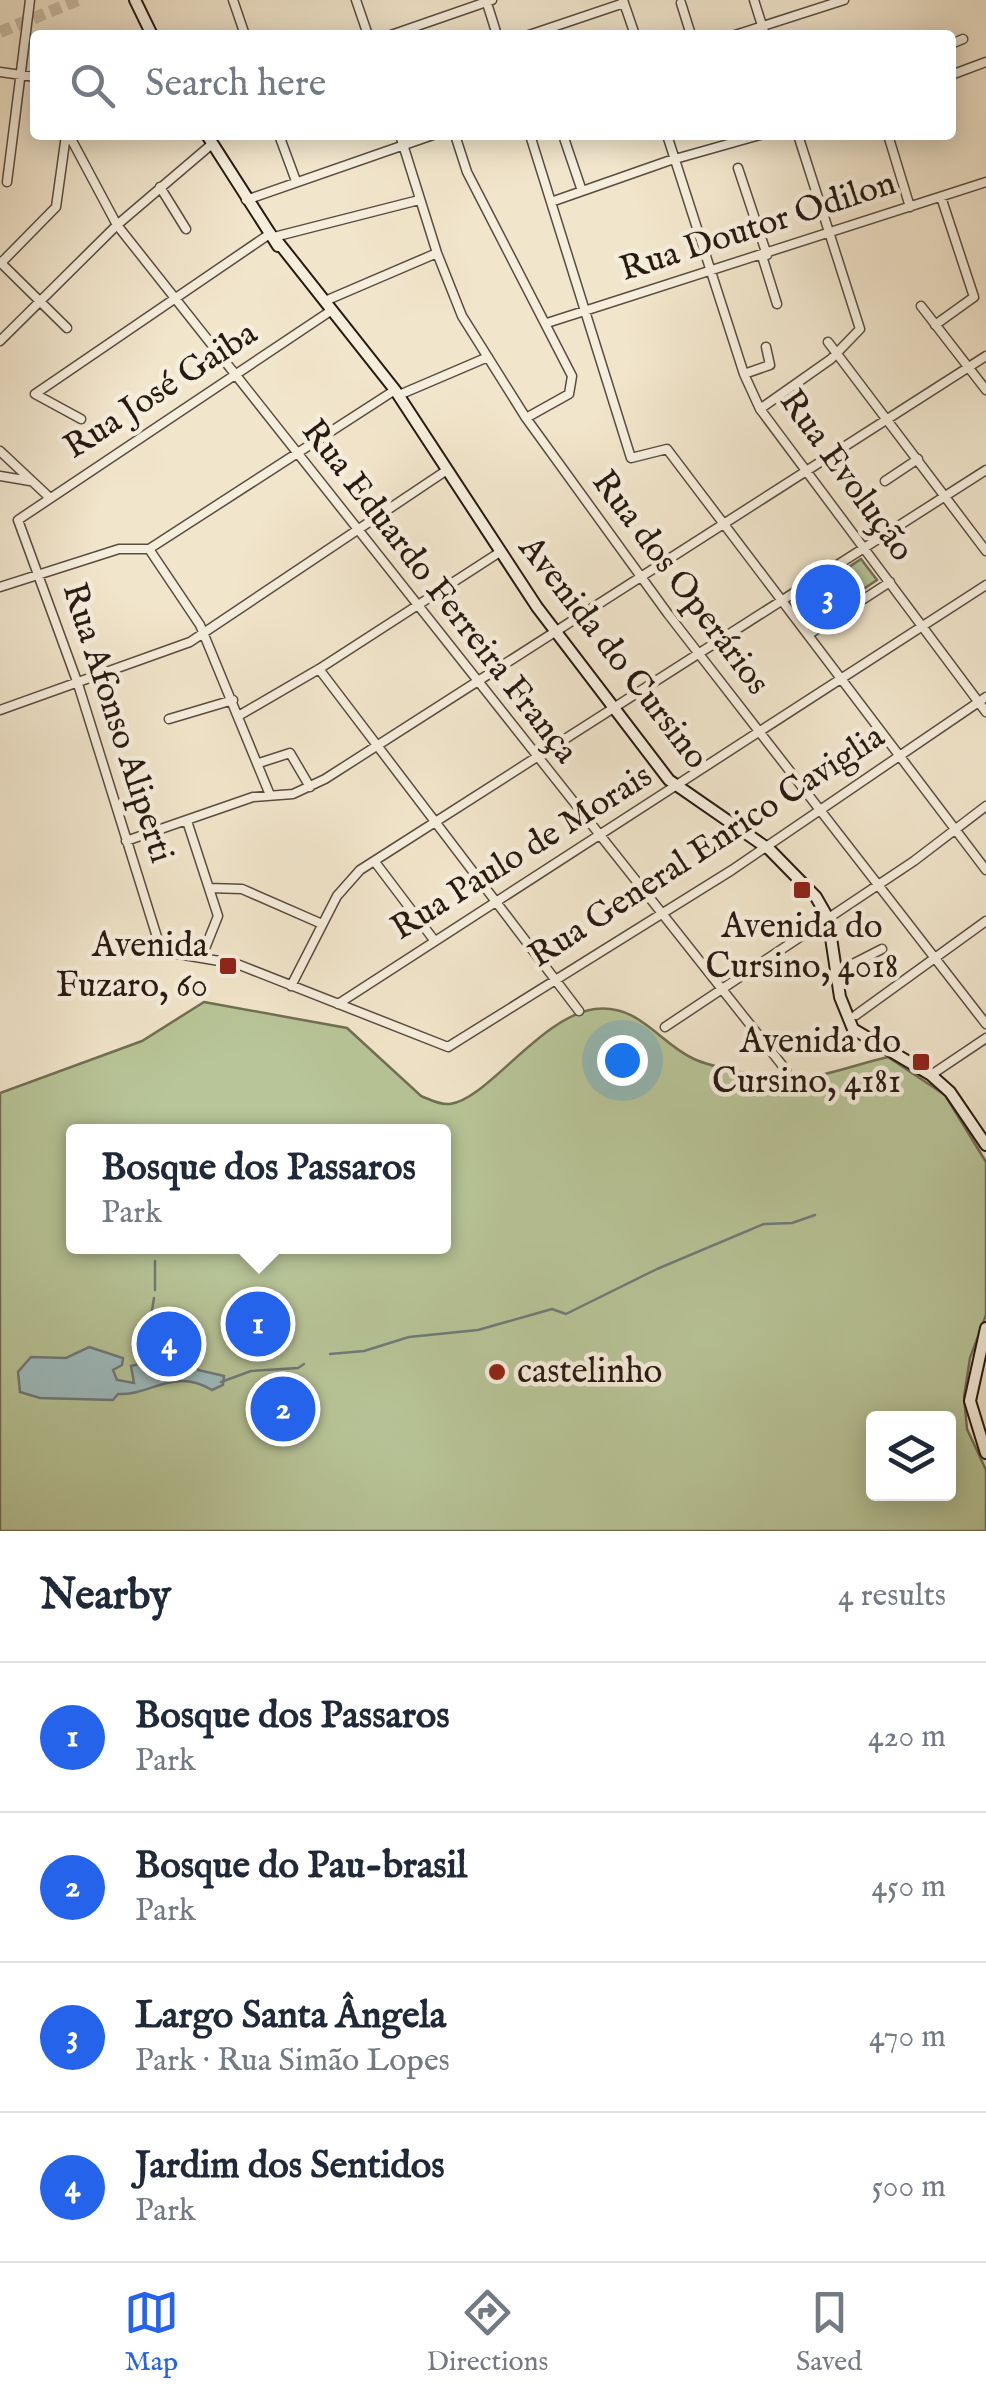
<!DOCTYPE html>
<meta charset="utf-8">
<style>
body{margin:0;font-family:"IM FELL English",serif;background:#f6f6f7;color:#1f2937}
.controls{position:absolute;right:30px;bottom:30px;display:grid;overflow:hidden;border-radius:10px;box-shadow:0 5px 25px #0003}
.controls button{width:90px;height:90px;display:grid;place-items:center;padding:0;border:0;border-bottom:2px solid #e0e1e3;background:#fff;color:#1f2937;font:50px sans-serif}
.you{position:absolute;left:622px;top:1060px;width:35px;height:35px;margin:-25px;border:8px solid #fff;border-radius:50%;background:#1a73e8;box-shadow:0 0 0 15px #1a73e833}
.badge{display:grid;place-items:center;width:65px;height:65px;border-radius:50%;background:#2563eb;color:#fff;font-size:32px;font-weight:700}
.pin{position:absolute;translate:-50% -50%;border:5px solid #fff;box-shadow:0 2px 10px #0006}
.popup{position:absolute;left:66px;top:1124px;width:385px;height:130px;box-sizing:border-box;display:grid;place-content:center;border-radius:10px;background:#fff;filter:drop-shadow(0 2px 8px #0005);font-size:32px;white-space:nowrap;color:#747a83}
.popup b{font-size:38px;color:#1f2937}
.popup::after{content:'';position:absolute;left:50%;top:100%;margin-left:-20px;border:20px solid transparent;border-top-color:#fff}
.list{margin:0;padding:0;list-style:none}
h2{display:flex;justify-content:space-between;align-items:center;height:130px;margin:0;padding:0 40px;font-size:42px}
h2 small{font-size:32px;font-weight:400;color:#747a83}
.list li{display:grid;grid-template-columns:65px 1fr auto;gap:30px;align-items:center;box-sizing:border-box;height:150px;padding:0 40px;border-top:2px solid #e0e1e3}
.list b{display:block;font-size:38px;white-space:nowrap}
.list p{margin:0;font-size:32px;white-space:nowrap;color:#747a83}
.list em{font-size:32px;font-style:normal;color:#747a83}
.icon{flex:none;width:55px;height:55px;fill:none;stroke:currentColor;stroke-width:2;stroke-linecap:round;stroke-linejoin:round}
.map{position:relative;flex:none;width:986px;height:1531px;overflow:hidden}
.search{position:absolute;background:#fff;box-shadow:0 5px 25px #0003;left:30px;right:30px;top:30px;height:110px;display:flex;align-items:center;gap:25px;box-sizing:border-box;padding:0 35px;border-radius:10px;color:#747a83;font-size:38px}
.sheet{height:730px;background:#fff}
nav{display:flex;justify-content:space-around;align-items:center;box-sizing:border-box;height:140px;border-top:2px solid #e0e1e3;background:#fff;font-size:28px;color:#747a83}
nav a{display:grid;justify-items:center;gap:5px}
nav .on{color:#2563eb}
.map>svg:first-child{display:block}
.green{fill:#b8c598;stroke:#706f54;stroke-width:2.5;fill-rule:evenodd}
.water{fill:#9ebdc0;stroke:#6f7b7a;stroke-width:2.5}
.lines{fill:none;stroke-linecap:round;stroke-linejoin:round}
.stream{stroke:#6f7b7a;stroke-width:2.5}
.trunk-tunnel{stroke:#c9bca6;stroke-width:12;stroke-dasharray:12 6;stroke-linecap:butt}
.minor-casing{stroke:#5a4c40;stroke-width:11}
.secondary-casing{stroke:#281911;stroke-width:14}
.minor{stroke:#f6eedd;stroke-width:8}
.secondary{stroke:#f6eedd;stroke-width:10}
.poi-dot{fill:#8f2418;stroke:#f6eedd;stroke-width:4}
.labels{text-anchor:middle;dominant-baseline:central;stroke-width:9;stroke-linejoin:round;paint-order:stroke}
.street-label{font-size:35px;fill:#281911;stroke:#f6eedd}
.poi-label{font-size:35px;fill:#281911;stroke:#f6eedd;text-anchor:end}
</style>
<div class="map">
<svg width="986" height="1531" viewBox="0 0 986 1531">
<rect width="100%" height="100%" fill="#f1e5cb"/>
<filter id="stains"><feTurbulence type="fractalNoise" baseFrequency=".002" numOctaves="4"/><feColorMatrix values="0 0 0 0 .2 0 0 0 0 .09 0 0 0 0 .02 0 0 0 .5 -.17"/></filter>
<radialGradient id="worn" r=".72"><stop offset=".6" stop-color="#630" stop-opacity="0"/><stop offset="1" stop-color="#630" stop-opacity=".3"/></radialGradient>
<!-- green -->
<path class="green" d="M861 559 877 580 810 625 794 604Z
M204 1002 347 1028 421 1096C431 1100 440 1105 450 1104 488 1099 541 1016 595 1009 640 1004 659 1043 694 1059 711 1067 772 1080 791 1079 822 1078 857 1064 888 1057L945 1095 986 1162V1315L970 1358 964 1397 967 1429 986 1470V1531H0V1093L142 1041ZM73 1132H443V1246H73ZM874 1418H948V1494H874Z"/>
<!-- water -->
<path class="water" d="M89 1347 123 1358 122 1365 113 1370 117 1380 134 1383 131 1366 144 1363 134 1352 148 1350 152 1357 148 1365 161 1375 193 1360 198 1370 224 1376 223 1385 212 1390C173 1367 150 1396 118 1394L113 1400 40 1398 20 1392 18 1372 31 1357 66 1358Z"/>
<g class="lines">
<!-- stream -->
<path class="stream" d="M155 1290V1261
M145 1353 154 1298
M330 1354 364 1351 409 1337 478 1330 552 1309 566 1314 657 1269 764 1224 792 1223 815 1215
M221 1382 251 1371 298 1368 304 1364"/>
<!-- trunk-tunnel -->
<path class="trunk-tunnel" d="M0 32 78 0"/>
<!-- minor casing -->
<g class="minor-casing">
<path id="minor" d="M233 0 245 35
M356 0 368 35
M486 0 497 35
M623 0 635 35
M754 0 765 35
M681 3 691 35
M391 35 492 0
M529 35 624 3
M735 35 844 0
M951 44 963 39
M0 72 35 77
M951 75 986 62
M69 135 117 225 786 1070
M279 135 296 181
M400 135 437 253 462 316 526 418 668 614 986 1024
M455 135 467 172 572 376 569 394 526 418
M530 135 631 458 667 449 986 870
M563 135 582 191
M667 135 744 374 760 409 986 712
M888 135 910 207
M738 168 767 255
M7 182 30 0
M160 187 186 229
M246 200 433 135
M551 202 668 161 760 135
M274 237 419 200
M762 256 777 304
M0 262 67 328
M1 263 56 207 66 135
M325 301 437 253
M921 306 986 390
M332 310 18 520 78 684 157 937 166 952 237 964 448 1047 732 870 986 697
M547 323 986 182
M935 325 974 297 941 197
M0 341 117 225 212 144
M828 342 986 551
M744 374 770 365 766 347
M399 395 488 357
M760 409 831 359 860 329 798 135
M81 419 35 394 271 233
M0 451 49 497
M0 476 30 481
M885 481 918 459
M149 549 395 390
M149 549 200 625 270 795
M0 587 119 549H149
M808 635 890 582
M319 669 579 1011
M0 710 190 642 447 470
M240 715 319 669 500 552
M169 719 233 700
M259 763 290 753 310 787
M187 821 218 916 202 956
M126 841 253 797 293 794 325 779 986 356
M375 862 434 940
M209 888 242 889 322 924
M837 972 882 949
M291 986 337 896 360 870 986 470
M338 1004 986 585
M856 1015 986 921
M665 1027 914 861 986 806
M931 1075 986 1038"/>
</g>
<!-- secondary casing -->
<g class="secondary-casing">
<path id="secondary" d="M135 0 152 35
M207 135 278 246
M278 242 395 390 537 607 669 780 770 850 816 897 828 918 840 997 853 1029 931 1075 950 1092 986 1145
M986 1328 970 1401 986 1453"/>
</g>
<!-- minor -->
<use href="#minor" class="minor"/>
<!-- secondary -->
<use href="#secondary" class="secondary"/>
</g>
<!-- markers -->
<g class="poi-dot">
<rect x="792" y="880" width="20" height="20" rx="5"/>
<rect x="218" y="956" width="20" height="20" rx="5"/>
<rect x="911" y="1052" width="20" height="20" rx="5"/>
<circle cx="497" cy="1372" r="10"/>
</g>
<g class="labels">
<!-- street labels -->
<g class="street-label">
<text transform="translate(758 227) rotate(-18)">Rua Doutor Odilon</text>
<text transform="translate(161 391) rotate(-33)">Rua José Gaiba</text>
<text transform="translate(846 476) rotate(54)">Rua Evolução</text>
<text transform="translate(680 583) rotate(53)">Rua dos Operários</text>
<text transform="translate(439 592) rotate(52)">Rua Eduardo Ferreira França</text>
<text transform="translate(613 653) rotate(52)">Avenida do Cursino</text>
<text transform="translate(117 723) rotate(72)">Rua Afonso Aliperti</text>
<text transform="translate(707 847) rotate(-33)">Rua General Enrico Caviglia</text>
<text transform="translate(522 853) rotate(-32)">Rua Paulo de Morais</text>
</g>
<!-- poi labels -->
<g class="poi-label">
<text x="802" y="927" text-anchor="middle">Avenida do<tspan x="802" dy="40">Cursino, 4018</tspan></text>
<text x="208" y="946">Avenida<tspan x="208" dy="40">Fuzaro, 60</tspan></text>
<text x="901" y="1042">Avenida do<tspan x="901" dy="40">Cursino, 4181</tspan></text>
<text x="517" y="1372" text-anchor="start">castelinho</text>
</g>
</g>
<rect width="100%" height="100%" filter="url(#stains)"/>
<rect width="100%" height="100%" fill="url(#worn)"/>
</svg>
<div class="controls">
<button><svg class="icon" aria-label="layers" viewBox="0 0 24 24"><path d="M12 4l9 5-9 5-9-5zM3 14l9 5 9-5"/></svg></button>
</div>
<div class="you"></div>
<div class="pin badge" style="left:258px;top:1324px">1</div>
<div class="popup"><b>Bosque dos Passaros</b>Park</div>
<div class="pin badge" style="left:283px;top:1409px">2</div>
<div class="pin badge" style="left:828px;top:597px">3</div>
<div class="pin badge" style="left:169px;top:1344px">4</div>
<div class="search"><svg class="icon" aria-label="search" viewBox="0 0 24 24"><circle cx="10" cy="10" r="6"/><path d="M15 15l6 6"/></svg>Search here</div>
</div>
<section class="sheet">
<h2>Nearby<small>4 results</small></h2>
<ul class="list">
<li><span class="badge">1</span><div><b>Bosque dos Passaros</b><p>Park</p></div><em>420 m</em></li>
<li><span class="badge">2</span><div><b>Bosque do Pau-brasil</b><p>Park</p></div><em>450 m</em></li>
<li><span class="badge">3</span><div><b>Largo Santa Ângela</b><p>Park · Rua Simão Lopes</p></div><em>470 m</em></li>
<li><span class="badge">4</span><div><b>Jardim dos Sentidos</b><p>Park</p></div><em>500 m</em></li>
</ul>
</section>
<nav>
<a class="on"><svg class="icon" aria-label="map" viewBox="0 0 24 24"><path d="M3 6l6-2 6 2 6-2v14l-6 2-6-2-6 2zM9 4v14M15 6v14"/></svg>Map</a>
<a><svg class="icon" aria-label="directions" viewBox="0 0 24 24"><path d="M12 3l9 9-9 9-9-9zM9 14v-3h6M13 9l2 2-2 2"/></svg>Directions</a>
<a><svg class="icon" aria-label="saved" viewBox="0 0 24 24"><path d="M7 4h10v16l-5-4-5 4z"/></svg>Saved</a>
</nav>
